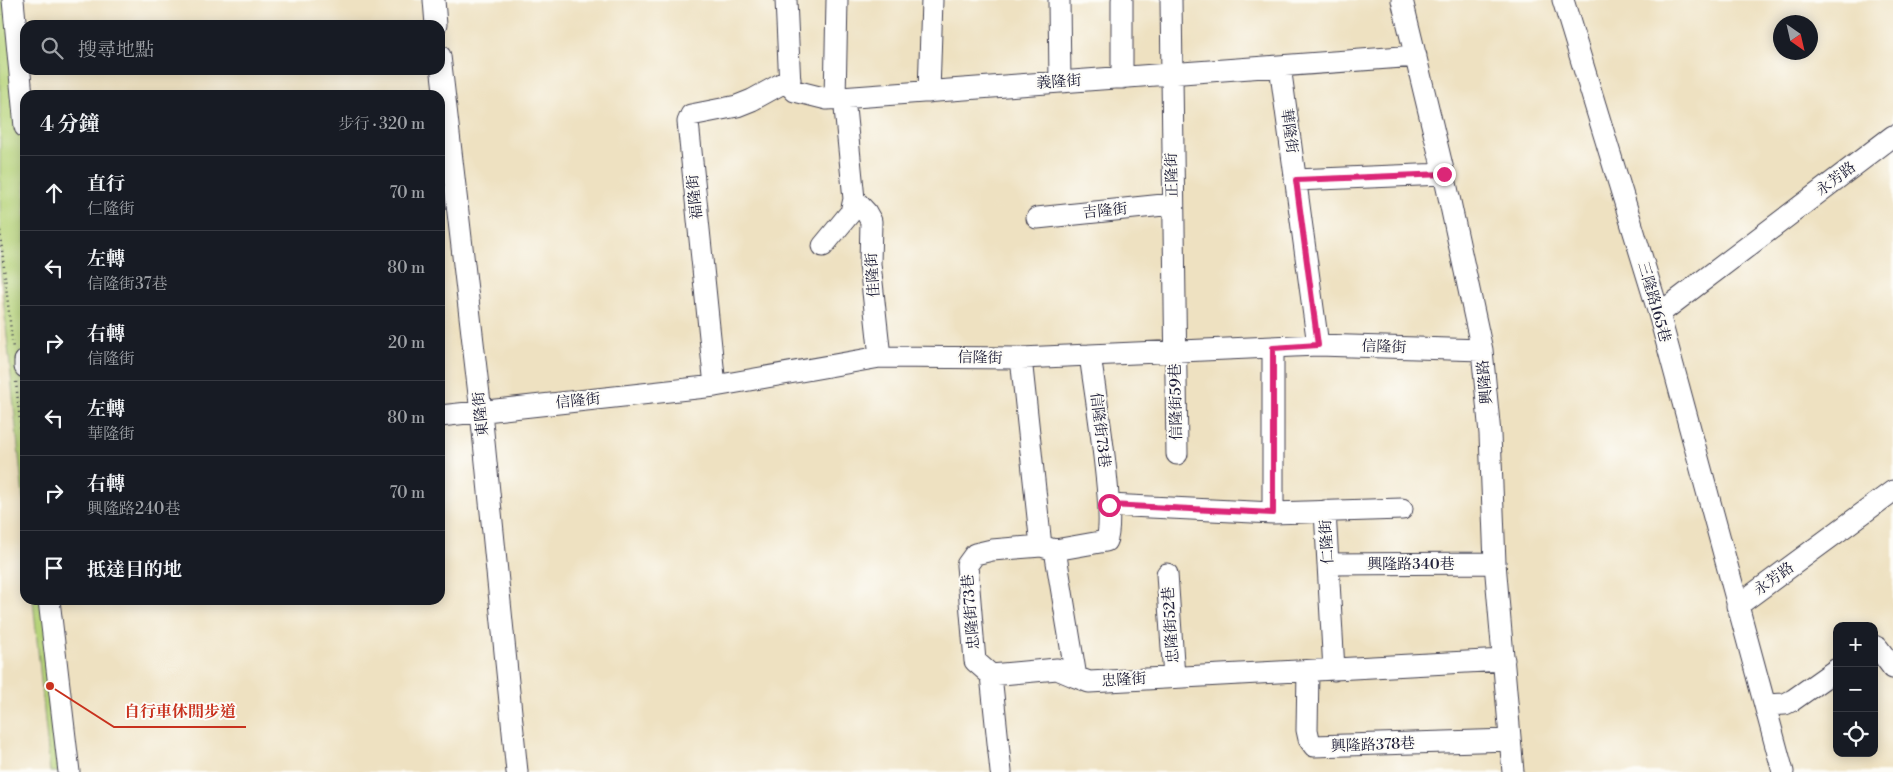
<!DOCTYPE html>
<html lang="zh-TW">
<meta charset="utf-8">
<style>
body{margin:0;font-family:"Libre Bodoni","Noto Serif TC",serif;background:#242831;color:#f1f3f6}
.controls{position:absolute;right:15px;bottom:15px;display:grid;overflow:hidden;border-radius:10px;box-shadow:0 2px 12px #0003}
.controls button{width:45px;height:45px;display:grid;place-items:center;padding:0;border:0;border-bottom:1px solid #363941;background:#171b24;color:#f1f3f6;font:25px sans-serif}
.compass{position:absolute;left:1773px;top:15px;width:45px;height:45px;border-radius:50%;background:#171b24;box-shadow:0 2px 12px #0003;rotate:146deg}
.stop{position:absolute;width:15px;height:15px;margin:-11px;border:4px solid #db2777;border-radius:50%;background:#fff}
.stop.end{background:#db2777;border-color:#fff;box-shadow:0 1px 5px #0008}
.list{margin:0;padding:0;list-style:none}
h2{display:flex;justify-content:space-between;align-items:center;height:65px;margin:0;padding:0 20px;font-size:21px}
h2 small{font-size:16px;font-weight:400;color:#9ea1a6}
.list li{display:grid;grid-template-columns:32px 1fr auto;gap:15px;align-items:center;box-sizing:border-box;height:75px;padding:0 20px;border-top:1px solid #363941}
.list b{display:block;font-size:19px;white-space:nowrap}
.list p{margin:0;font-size:16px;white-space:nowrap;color:#9ea1a6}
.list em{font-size:16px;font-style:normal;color:#9ea1a6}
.icon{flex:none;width:28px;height:28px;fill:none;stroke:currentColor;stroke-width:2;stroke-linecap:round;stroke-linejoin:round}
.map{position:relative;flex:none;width:1893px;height:772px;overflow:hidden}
.search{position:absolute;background:#171b24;box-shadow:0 2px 12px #0003;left:20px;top:20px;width:425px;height:55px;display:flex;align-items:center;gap:12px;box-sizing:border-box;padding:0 18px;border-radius:15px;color:#9ea1a6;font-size:19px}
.panel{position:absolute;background:#171b24;box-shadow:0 2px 12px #0003;left:20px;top:90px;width:425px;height:515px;border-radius:15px}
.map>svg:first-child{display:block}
.green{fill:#b6d379;stroke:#6c7a5a}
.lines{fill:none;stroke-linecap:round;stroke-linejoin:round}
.minor-casing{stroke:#413f4f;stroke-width:23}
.path{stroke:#413f4f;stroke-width:2.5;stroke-dasharray:1 4;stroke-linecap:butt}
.minor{stroke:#fff;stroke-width:21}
.route{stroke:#db2777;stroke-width:6}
.labels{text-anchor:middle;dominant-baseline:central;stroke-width:4;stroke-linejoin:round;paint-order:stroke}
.street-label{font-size:15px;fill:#22223b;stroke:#fdfcf7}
.leader{fill:none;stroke:#c8321e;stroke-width:2}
.callout-dot{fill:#c8321e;stroke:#fdfcf7;stroke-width:2}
.callout-label{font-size:16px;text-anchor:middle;font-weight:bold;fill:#c8321e;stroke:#fdfcf7;stroke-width:4;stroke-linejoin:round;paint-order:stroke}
</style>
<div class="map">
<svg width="1893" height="772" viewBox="0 0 1893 772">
<rect width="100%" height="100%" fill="#fdfcf7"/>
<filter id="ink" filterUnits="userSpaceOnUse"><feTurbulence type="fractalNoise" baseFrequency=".02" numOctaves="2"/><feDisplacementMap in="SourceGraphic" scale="10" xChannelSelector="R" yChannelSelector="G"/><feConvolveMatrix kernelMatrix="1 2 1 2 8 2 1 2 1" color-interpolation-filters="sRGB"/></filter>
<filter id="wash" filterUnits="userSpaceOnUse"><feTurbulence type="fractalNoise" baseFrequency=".0096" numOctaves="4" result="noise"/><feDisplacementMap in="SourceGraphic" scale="20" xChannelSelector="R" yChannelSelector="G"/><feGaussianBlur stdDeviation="1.12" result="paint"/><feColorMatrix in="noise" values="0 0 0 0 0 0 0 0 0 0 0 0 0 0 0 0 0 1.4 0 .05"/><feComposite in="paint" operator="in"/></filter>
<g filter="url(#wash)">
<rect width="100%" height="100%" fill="#eee1c1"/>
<!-- green -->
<path class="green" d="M0 0H13L25 127V517L0 265Z
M33 600H49L69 772H50Z"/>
</g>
<g filter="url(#ink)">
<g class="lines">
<!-- minor casing -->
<g class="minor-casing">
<path id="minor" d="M13 0 25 127
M434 0 436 25
M786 0 790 86 795 91 827 99 1416 56
M1059 0 1060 82
M1171 0 1177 454
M1402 0 1444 174 1482 350 1490 434 1495 563 1513 772
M1563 0 1659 314 1783 772
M440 56 481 412 517 772
M1280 66 1318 345
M1122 78V0
M929 92 932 0
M835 99 837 0
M1295 180 1444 174
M854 199 866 212 871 221 870 264 880 357
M1037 218 1173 204
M823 246 851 212 854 199 844 98
M1659 314 1893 136
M1021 358 1041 546 1055 550 1076 677 1089 682 1504 660
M25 361V367
M715 386 688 122 691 115 737 106 752 100 790 79
M440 416 715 386 880 357 1021 358 1318 345 1482 350
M1109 505 1273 513 1402 509
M1325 511 1334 670
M1273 513V347
M1041 546 992 550 975 554 967 565 975 661 991 675 1057 669 1076 677
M1055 550 1106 541C1117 520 1094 387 1090 355
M1328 564 1495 563
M1167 574 1174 677
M49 600 69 772
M1737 606 1893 491
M1874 646 1878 648 1893 668
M1308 671 1307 730 1309 739 1314 746 1510 740
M991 675 1001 772
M1765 705 1785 704 1793 700 1837 669"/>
</g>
<!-- path -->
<path class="path" d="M0 231 13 349
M16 382 25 470"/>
<!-- minor -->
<use href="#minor" class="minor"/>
</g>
</g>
<g class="lines" filter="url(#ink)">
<!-- route -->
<path class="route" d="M1109 505 1273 513V348L1318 345 1296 180 1444 174"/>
</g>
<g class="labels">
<!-- street labels -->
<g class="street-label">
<text transform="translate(1059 82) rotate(-4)">義隆街</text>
<text transform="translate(1289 131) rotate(82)">華隆街</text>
<text transform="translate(1172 175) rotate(-91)">正隆街</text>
<text transform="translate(1836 179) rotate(-37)">永芳路</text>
<text transform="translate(695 197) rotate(-96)">福隆街</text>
<text transform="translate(1105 211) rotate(-6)">吉隆街</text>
<text transform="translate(873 275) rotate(-94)">佳隆街</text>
<text transform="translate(1654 302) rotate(74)">三隆路165巷</text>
<text transform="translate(1384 347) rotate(2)">信隆街</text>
<text transform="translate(980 358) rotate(1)">信隆街</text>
<text transform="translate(1485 382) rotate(-95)">興隆路</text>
<text transform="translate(578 401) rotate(-6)">信隆街</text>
<text transform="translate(1176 402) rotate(-91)">信隆街59巷</text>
<text transform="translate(481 414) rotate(-96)">東隆街</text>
<text transform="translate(1100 430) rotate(83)">信隆街73巷</text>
<text transform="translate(1327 542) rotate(-93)">仁隆街</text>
<text x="1411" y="564">興隆路340巷</text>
<text transform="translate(1774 579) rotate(-36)">永芳路</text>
<text transform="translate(971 612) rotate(-95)">忠隆街73巷</text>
<text transform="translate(1171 625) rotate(-94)">忠隆街52巷</text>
<text transform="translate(1124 680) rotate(-4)">忠隆街</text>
<text transform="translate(1373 745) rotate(-2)">興隆路378巷</text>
</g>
</g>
<!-- callouts -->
<path class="leader" d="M50 686L114 727H246"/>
<circle class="callout-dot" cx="50" cy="686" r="5"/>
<g class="callout-label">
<text x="180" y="717">自行車休閒步道</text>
</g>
</svg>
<div class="controls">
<button>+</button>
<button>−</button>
<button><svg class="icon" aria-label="locate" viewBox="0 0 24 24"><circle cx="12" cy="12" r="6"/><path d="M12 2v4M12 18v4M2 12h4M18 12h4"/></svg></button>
</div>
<svg class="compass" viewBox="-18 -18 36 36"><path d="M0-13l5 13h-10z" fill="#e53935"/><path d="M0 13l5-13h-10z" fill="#9ea1a6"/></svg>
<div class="stop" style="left:1109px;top:505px"></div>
<div class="stop end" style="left:1444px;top:174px"></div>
<div class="search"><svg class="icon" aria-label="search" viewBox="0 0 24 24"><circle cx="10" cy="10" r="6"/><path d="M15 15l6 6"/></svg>搜尋地點</div>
<section class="panel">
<h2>4 分鐘<small>步行 · 320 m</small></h2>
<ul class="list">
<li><svg class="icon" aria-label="ahead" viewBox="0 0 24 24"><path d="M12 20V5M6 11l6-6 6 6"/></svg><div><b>直行</b><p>仁隆街</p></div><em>70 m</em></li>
<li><svg class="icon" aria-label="left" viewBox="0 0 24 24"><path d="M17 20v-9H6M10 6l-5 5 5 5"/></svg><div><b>左轉</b><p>信隆街37巷</p></div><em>80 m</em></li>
<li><svg class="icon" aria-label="right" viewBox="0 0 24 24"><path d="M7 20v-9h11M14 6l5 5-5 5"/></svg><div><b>右轉</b><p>信隆街</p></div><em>20 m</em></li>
<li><svg class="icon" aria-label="left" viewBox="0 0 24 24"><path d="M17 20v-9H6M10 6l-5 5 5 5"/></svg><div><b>左轉</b><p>華隆街</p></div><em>80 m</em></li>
<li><svg class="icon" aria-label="right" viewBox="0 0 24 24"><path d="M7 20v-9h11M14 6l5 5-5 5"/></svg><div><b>右轉</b><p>興隆路240巷</p></div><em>70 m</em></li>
<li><svg class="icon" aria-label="arrive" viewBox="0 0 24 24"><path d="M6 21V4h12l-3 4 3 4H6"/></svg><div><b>抵達目的地</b></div></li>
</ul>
</section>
</div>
